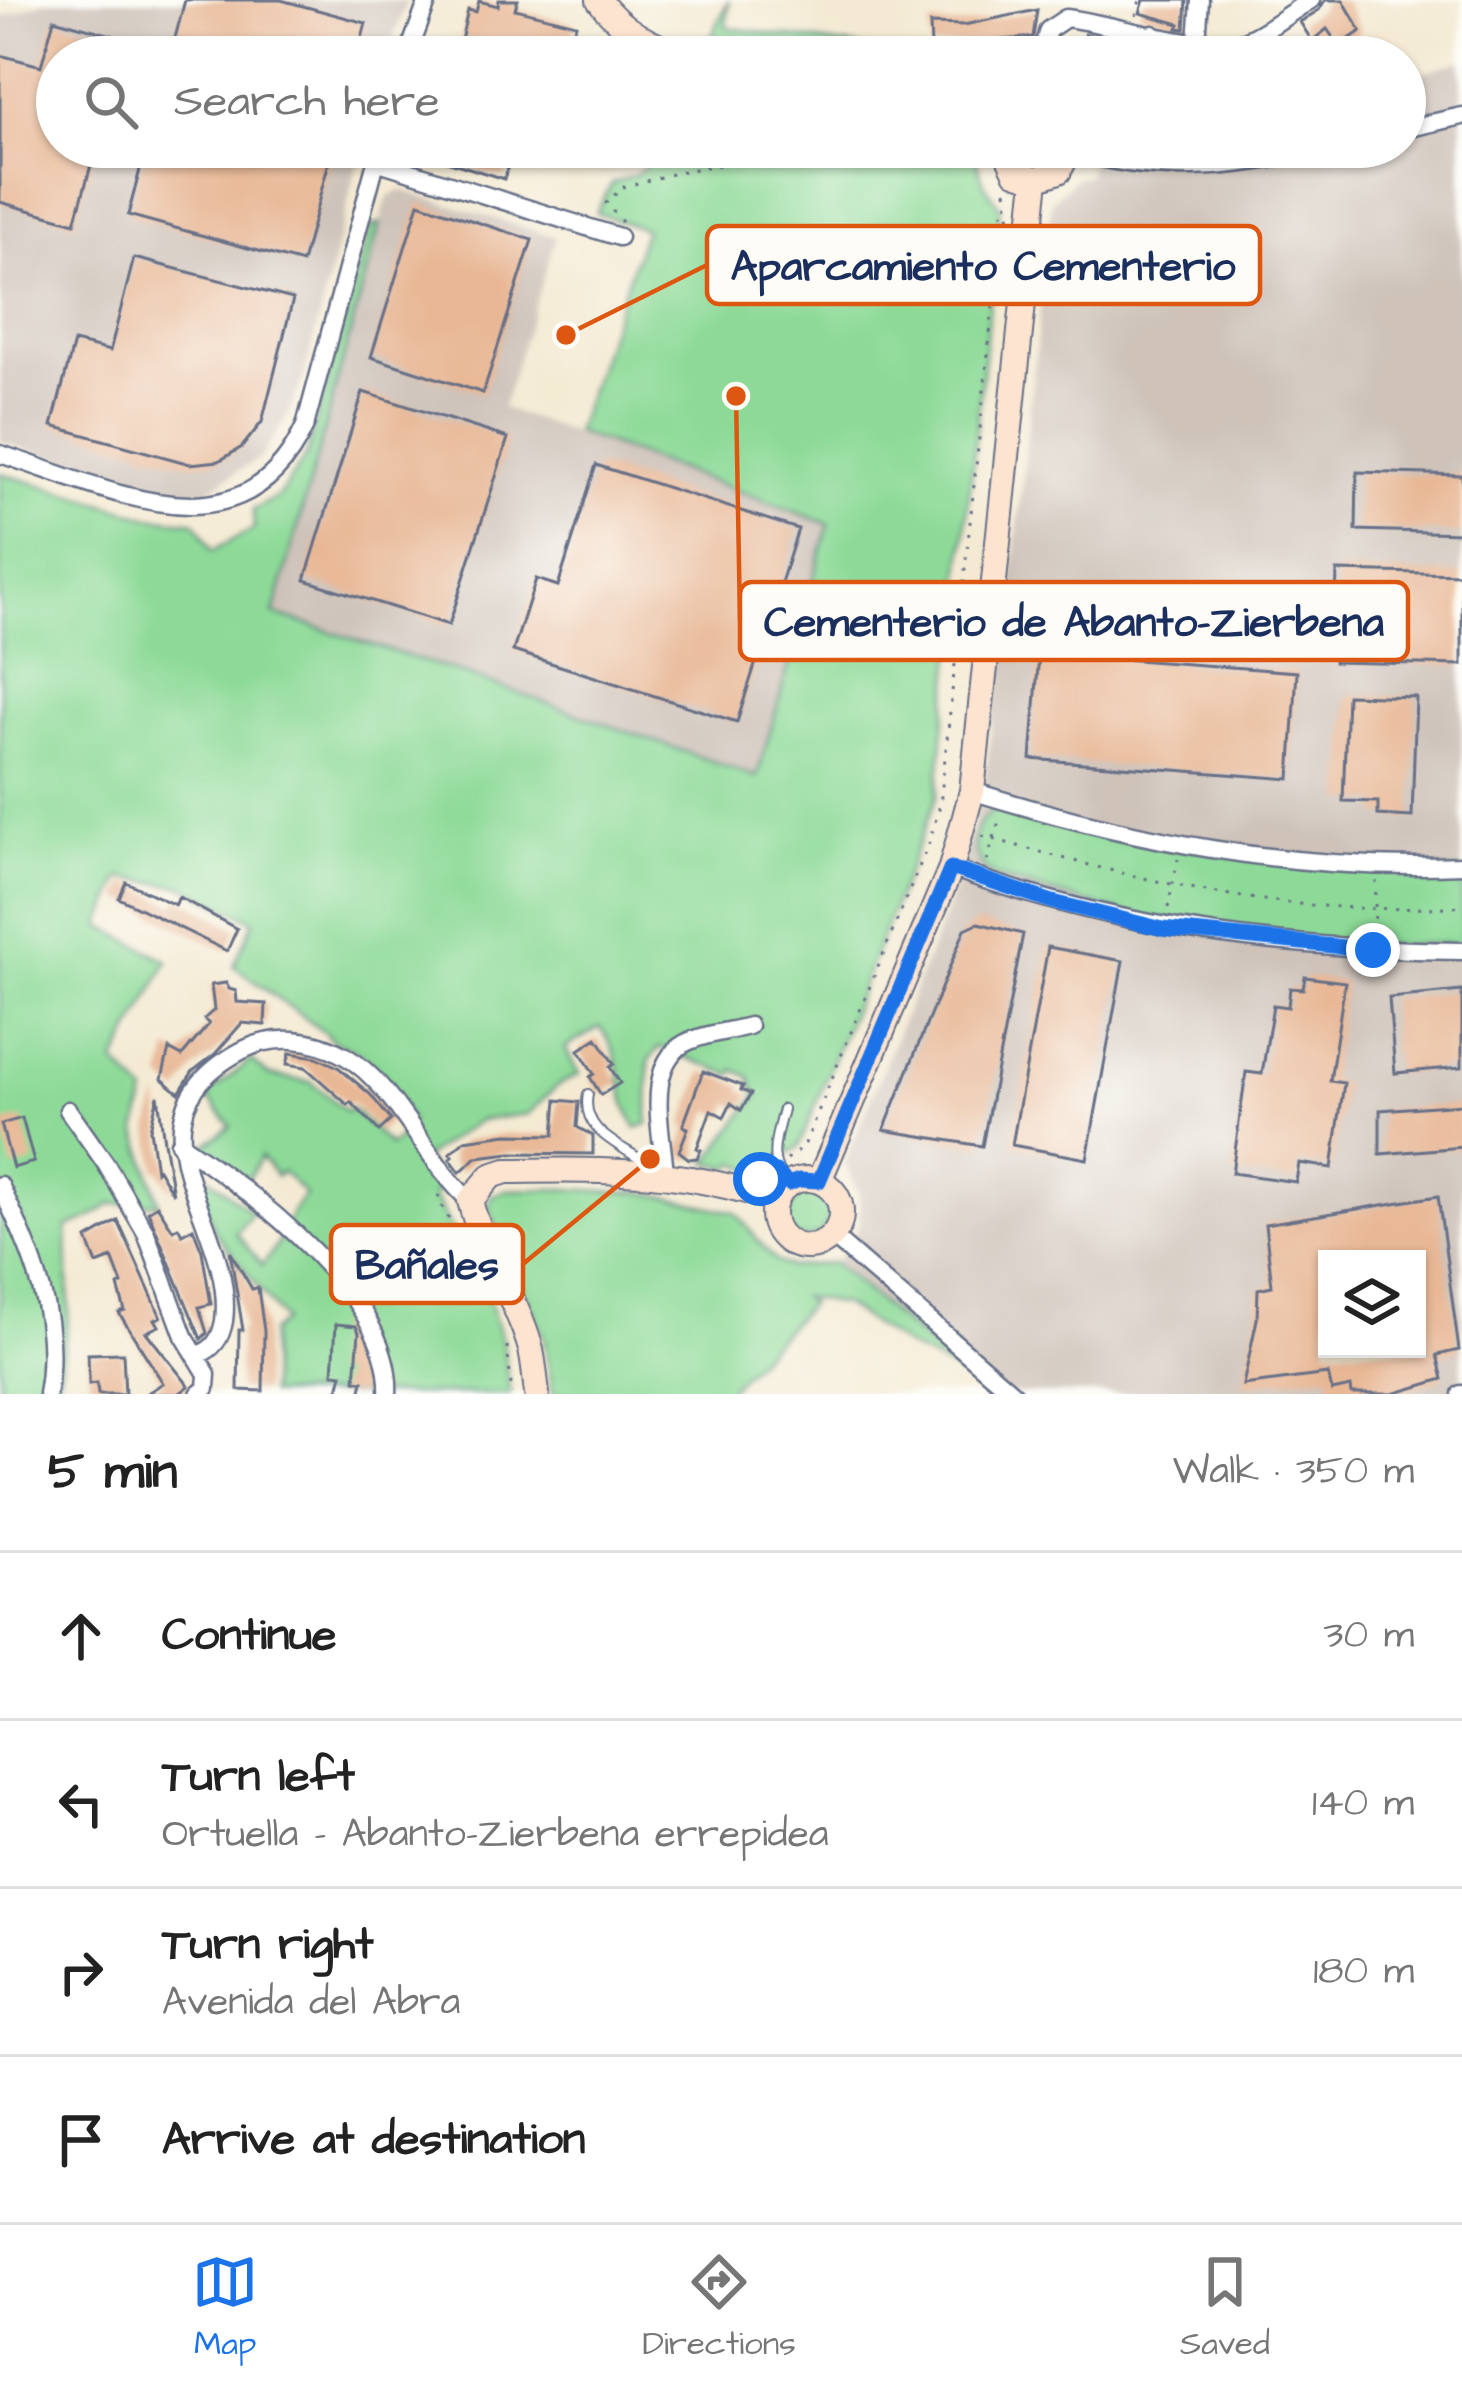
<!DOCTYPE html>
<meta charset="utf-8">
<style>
body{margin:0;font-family:"Architects Daughter",sans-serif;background:#f2f2f2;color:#222}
.controls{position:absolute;right:36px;bottom:36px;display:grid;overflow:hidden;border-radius:0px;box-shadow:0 3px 9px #0004}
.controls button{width:108px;height:108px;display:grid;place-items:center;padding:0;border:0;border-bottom:3px solid #e0e0e0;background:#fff;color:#222;font:60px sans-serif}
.stop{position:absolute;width:36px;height:36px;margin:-27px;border:9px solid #1a73e8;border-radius:50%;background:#fff}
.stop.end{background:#1a73e8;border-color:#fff;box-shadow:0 3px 12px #0008}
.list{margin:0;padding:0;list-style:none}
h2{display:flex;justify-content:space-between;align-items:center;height:156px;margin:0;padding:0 48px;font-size:51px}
h2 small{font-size:39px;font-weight:400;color:#767676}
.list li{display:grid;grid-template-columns:78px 1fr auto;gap:36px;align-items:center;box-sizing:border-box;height:168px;padding:0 48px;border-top:3px solid #e0e0e0}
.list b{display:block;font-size:45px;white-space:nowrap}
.list p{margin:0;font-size:39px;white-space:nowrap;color:#767676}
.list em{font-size:39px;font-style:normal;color:#767676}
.icon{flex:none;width:66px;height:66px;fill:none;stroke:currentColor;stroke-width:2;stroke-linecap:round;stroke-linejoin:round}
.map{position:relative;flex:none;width:1462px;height:1394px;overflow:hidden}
.search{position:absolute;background:#fff;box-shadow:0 3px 9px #0004;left:36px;right:36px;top:36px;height:132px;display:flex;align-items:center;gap:30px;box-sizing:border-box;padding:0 42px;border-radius:66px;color:#767676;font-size:45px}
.sheet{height:828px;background:#fff}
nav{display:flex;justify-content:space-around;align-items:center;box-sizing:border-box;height:168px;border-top:3px solid #e0e0e0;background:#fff;font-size:33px;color:#767676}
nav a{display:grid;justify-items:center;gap:6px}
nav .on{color:#1a73e8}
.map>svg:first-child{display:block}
.industrial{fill:#cec2b9;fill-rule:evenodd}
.green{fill:#8dda98;stroke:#54847b;stroke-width:3}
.building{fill:#e8b896;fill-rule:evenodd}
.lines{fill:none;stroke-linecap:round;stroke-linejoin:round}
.lane-casing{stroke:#677087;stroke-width:12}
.street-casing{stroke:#677087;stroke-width:21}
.secondary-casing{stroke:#677087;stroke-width:28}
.path{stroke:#677087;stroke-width:3;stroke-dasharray:3 9;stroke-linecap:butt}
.lane{stroke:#fff;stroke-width:8}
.street{stroke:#fff;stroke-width:16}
.secondary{stroke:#fde4d0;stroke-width:24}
.route{stroke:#1a73e8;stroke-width:15}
.leader{fill:none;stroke:#de5710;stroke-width:4.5}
.callout-dot{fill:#de5710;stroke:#fdfcf7;stroke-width:4.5}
.callout{fill:#fdfcf7;stroke:#de5710;stroke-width:4.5}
.callout-label{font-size:42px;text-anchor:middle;font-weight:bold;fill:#1b2f5e}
</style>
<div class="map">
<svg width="1462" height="1394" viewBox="0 0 1462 1394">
<rect width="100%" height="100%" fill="#fdfcf7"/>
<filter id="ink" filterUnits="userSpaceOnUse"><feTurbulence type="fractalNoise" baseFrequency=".00833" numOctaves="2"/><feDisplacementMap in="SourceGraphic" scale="24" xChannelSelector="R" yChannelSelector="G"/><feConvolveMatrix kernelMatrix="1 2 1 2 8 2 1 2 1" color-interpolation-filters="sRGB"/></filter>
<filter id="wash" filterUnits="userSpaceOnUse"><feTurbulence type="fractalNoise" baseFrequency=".004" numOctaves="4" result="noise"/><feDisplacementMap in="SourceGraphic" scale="48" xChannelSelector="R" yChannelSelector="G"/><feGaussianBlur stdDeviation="2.7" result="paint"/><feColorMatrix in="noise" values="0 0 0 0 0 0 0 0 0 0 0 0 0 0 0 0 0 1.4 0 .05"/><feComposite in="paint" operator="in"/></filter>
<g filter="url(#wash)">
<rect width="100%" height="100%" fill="#f4ead3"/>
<!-- industrial -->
<path class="industrial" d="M49 0H407L387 57H57V147H362L305 373 286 419 261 457 202 494 166 488 0 442V18Z
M1462 60V1394H980L966 1377 833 1263 851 1245 860 1220 859 1195 845 1163 955 889 984 783 1013 572 1051 202 1077 177 1088 175 1095 147H1405V78ZM1327 1259H1417V1349H1327Z
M401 190 556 237 502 408 830 524 757 777 458 672 273 614 385 205 390 196Z"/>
<!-- green -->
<path class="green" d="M729 0 726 27 921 57H702Z
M695 147H972L984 184 1000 207 937 796 799 1147 760 1172 736 1163 731 1168 708 1162 757 1096 750 1077 735 1070 732 1075 660 1047 649 1060 648 1124 636 1128C615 1091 628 1064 600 1027L565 1048 579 1074 557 1086 528 1114 479 1120 423 1158 440 1181 434 1197 488 1297 503 1344 510 1394H269L270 1332 284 1321 214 1230 191 1162 252 1213 236 1233 262 1265C287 1239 281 1221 305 1195L282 1171 276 1176 261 1157 246 1182 202 1148 231 1126 206 1096 251 1060 268 1075 311 1082 346 1111 352 1109 390 1146 404 1134 411 1121C398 1097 382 1067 358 1052 345 1043 335 1046 325 1033L234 966 254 921 184 886 121 878 101 926 168 961 115 1063 146 1094 137 1131 159 1203 112 1204 87 1220 67 1227 69 1312 56 1394H0V473L148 517 196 522 212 551 254 529 253 510 279 496 307 454 370 227 380 224 274 614 458 672 757 777 829 524 575 432 645 229 596 213 612 183 636 175 659 154Z
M997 808H1011L1117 838 1462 872V943L1362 946 1143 918 995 877C967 859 967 825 997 808Z
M564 1189 647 1193 735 1212 775 1261 790 1267 833 1263 966 1377 905 1346 842 1304 802 1297 809 1304 724 1394H553L543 1334 489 1208 491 1196 506 1190Z
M781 1214a24 24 0 1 1 48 0a24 24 0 1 1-48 0Z"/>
<g id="blocks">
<!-- building -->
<path class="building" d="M185 0H281L366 23 357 57H170Z
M499 0H518L515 9 576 24 570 48 547 43 545 50 531 46 529 55 515 52 517 47 480 38 479 44 461 40 468 10 476 12 479 1 498 6Z
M1144 0H1187L1185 29 1178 28 1180 24 1140 13Z
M1325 0H1343L1361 31 1339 46 1327 29 1312 41 1300 22 1319 10Z
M1037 10 1033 37 931 47 930 24 964 25Z
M54 19 126 39 121 57H57V147H96L75 223 0 202V55L41 66Z
M1085 34 1105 38 1131 44 1125 57H1093L1094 54 1079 51Z
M146 147H333L302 263 128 215Z
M441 147H481L511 157 504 179 437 158Z
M419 203 532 240 483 393 371 357Z
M134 258 293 299 262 422 242 447 219 461 190 464 52 426 74 342 110 351Z
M363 392 508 438 449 625 305 580Z
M596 465 798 529 737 722 513 651 536 579 558 586Z
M1357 472 1462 475V533L1356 530Z
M1337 571 1462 574V665L1334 662Z
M1039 653 1297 672 1290 779 1031 759Z
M1347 695 1416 697 1412 817 1378 815V802L1343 801Z
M126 882 175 905 179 897 237 929 227 951 119 898Z
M978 923 1023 934 982 1146 884 1130 965 929Z
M1048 947 1123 961 1087 1159 1012 1145Z
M1305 977 1345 982 1330 1081 1344 1083 1332 1168 1299 1163 1296 1182 1232 1173 1246 1072 1262 1074 1273 1005 1288 1007 1290 988 1303 989Z
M226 983 229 989 236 991 237 1002 266 1004 265 1025 242 1023 215 1054 193 1071 179 1093 162 1079 169 1049 182 1056 209 1024 204 1019 214 1010 211 985Z
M1462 991V1067L1395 1073 1389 998Z
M597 1038 614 1064 610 1067 620 1083 601 1095 590 1077 594 1074 579 1050Z
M290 1053 316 1057 338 1067 370 1094 391 1120 379 1131 351 1102 348 1105 305 1067 287 1064Z
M703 1071 743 1086 741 1090 751 1094 741 1110 731 1103 724 1117 711 1110 697 1148 701 1150 697 1158 689 1159 679 1151 688 1128 683 1126Z
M158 1095 164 1142 173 1194 158 1169 156 1171 150 1129Z
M557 1100 579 1102 577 1127 593 1136V1154L511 1153 477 1157 460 1172 450 1159 453 1156 450 1153 465 1140 507 1134 554 1135Z
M1462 1104V1147L1380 1154V1110Z
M22 1118 34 1162 13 1168 1 1124Z
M1438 1196 1459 1350 1437 1355 1443 1379 1393 1394H1352L1351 1387 1332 1391 1328 1374 1243 1385 1257 1319 1258 1289 1272 1286 1265 1224ZM1327 1259H1417V1349H1327Z
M157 1205 173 1230 178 1227 182 1234 193 1228 202 1251 211 1304 199 1307 207 1333 201 1339 148 1211Z
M118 1221 161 1317 155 1319 159 1326 146 1332 189 1386 179 1394H146L163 1383 119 1313 125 1311 118 1286 122 1284 112 1258 97 1264 87 1239Z
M230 1251 252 1289 258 1288 264 1331 263 1391 238 1390 239 1330H243Z
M336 1324 356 1326 359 1332 355 1380 363 1381 360 1394H337L342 1374 333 1373Z
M123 1353 125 1394H98L97 1383 89 1384 88 1354Z"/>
</g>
</g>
<g filter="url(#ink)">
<use href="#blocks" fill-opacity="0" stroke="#677087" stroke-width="3"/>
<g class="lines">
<!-- lane casing -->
<g class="lane-casing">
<path id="lane" d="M588 1094C581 1129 614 1142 640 1159V1167
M783 1109C776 1138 765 1162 789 1184"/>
</g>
<!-- street casing -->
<g class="street-casing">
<path id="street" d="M1197 42 1200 0
M407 57 428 0
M1040 57 1048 30 1066 18C1111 23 1206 56 1246 40 1268 31 1290 12 1311 0
M1142 57 1153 34
M1405 129 1462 116
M1071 150C1158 178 1241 168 1329 147
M376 161 619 237
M0 454C106 487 242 563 305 426L380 147
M972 791C1132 841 1294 872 1462 865
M951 868C1119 930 1284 949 1462 951
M68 1110 106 1164 146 1233 184 1336 207 1374 206 1388 199 1394
M179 1143C251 1191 394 1298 388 1394
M665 1173C662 1132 642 1058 692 1040 710 1033 731 1031 749 1026
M0 1185C32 1253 61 1318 47 1394
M832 1236 1014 1394
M198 1355C214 1349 221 1338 224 1321 237 1224 111 1121 241 1051 273 1034 313 1037 345 1056 396 1085 425 1161 470 1201
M1461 1394H1462"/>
</g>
<!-- secondary casing -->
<g class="secondary-casing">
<path id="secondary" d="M599 0C620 30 652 46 687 57
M1004 147 1016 172 1036 179 1059 171 1071 147
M773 1213a34 34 0 1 1 68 0a34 34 0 1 1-68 0Z
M819 1181 951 868 972 791 1036 179
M537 1394C535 1378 534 1361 530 1346 515 1295 483 1252 470 1201L491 1176 506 1171C605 1170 680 1168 776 1200"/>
</g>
<!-- path -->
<path class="path" d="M1136 16 1140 0
M703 46 748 57
M1006 190 1010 221
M622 222 606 203 623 187 683 171 785 154 843 155 915 165 948 164 984 151
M982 836C1146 882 1289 919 1462 906
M987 861 1000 818
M1168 908 1178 859
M1374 931 1376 881
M787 1160 804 1146 929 843 940 805 1003 212
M439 1195 438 1199 463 1245
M507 1346 512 1394"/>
<!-- lane -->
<use href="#lane" class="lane"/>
<!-- street -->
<use href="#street" class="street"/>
<!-- secondary -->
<use href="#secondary" class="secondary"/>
</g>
</g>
<g class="lines" filter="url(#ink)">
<!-- route -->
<path class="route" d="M760 1179 776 1172 789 1184 799 1180 819 1181 951 868 1053 902 1163 929 1373 950"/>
</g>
<!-- callouts -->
<path class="leader" d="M566 335L707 265M736 396L740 621M650 1159L523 1264"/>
<g class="callout-dot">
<circle cx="566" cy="335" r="12"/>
<circle cx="736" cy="396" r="12"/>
<circle cx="650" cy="1159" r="12"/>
</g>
<g class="callout">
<rect x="707" y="226" width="553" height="78" rx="12"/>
<rect x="740" y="582" width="668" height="78" rx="12"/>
<rect x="331" y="1225" width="192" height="78" rx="12"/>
</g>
<g class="callout-label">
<text x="983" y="280">Aparcamiento Cementerio</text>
<text x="1074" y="636">Cementerio de Abanto-Zierbena</text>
<text x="427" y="1279">Bañales</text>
</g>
</svg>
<div class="controls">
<button><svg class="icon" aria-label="layers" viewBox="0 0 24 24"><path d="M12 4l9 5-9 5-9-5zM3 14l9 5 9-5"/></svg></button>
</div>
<div class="stop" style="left:760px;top:1179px"></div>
<div class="stop end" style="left:1373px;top:950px"></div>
<div class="search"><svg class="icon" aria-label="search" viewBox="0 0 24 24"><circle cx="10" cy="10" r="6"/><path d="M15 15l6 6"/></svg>Search here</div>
</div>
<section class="sheet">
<h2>5 min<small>Walk · 350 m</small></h2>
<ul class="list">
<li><svg class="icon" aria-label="ahead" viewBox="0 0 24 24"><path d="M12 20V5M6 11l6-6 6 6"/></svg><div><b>Continue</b></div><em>30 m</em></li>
<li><svg class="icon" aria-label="left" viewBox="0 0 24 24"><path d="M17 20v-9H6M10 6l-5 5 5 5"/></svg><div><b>Turn left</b><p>Ortuella - Abanto-Zierbena errepidea</p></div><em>140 m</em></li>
<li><svg class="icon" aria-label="right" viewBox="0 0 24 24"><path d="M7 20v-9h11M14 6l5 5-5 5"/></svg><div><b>Turn right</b><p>Avenida del Abra</p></div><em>180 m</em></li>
<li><svg class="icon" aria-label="arrive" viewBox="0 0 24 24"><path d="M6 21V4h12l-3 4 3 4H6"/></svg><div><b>Arrive at destination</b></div></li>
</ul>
</section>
<nav>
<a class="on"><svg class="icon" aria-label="map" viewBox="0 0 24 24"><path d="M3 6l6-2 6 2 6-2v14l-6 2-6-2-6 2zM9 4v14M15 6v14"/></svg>Map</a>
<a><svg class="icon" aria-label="directions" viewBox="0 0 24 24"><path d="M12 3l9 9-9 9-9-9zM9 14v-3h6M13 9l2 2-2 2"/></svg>Directions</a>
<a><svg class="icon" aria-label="saved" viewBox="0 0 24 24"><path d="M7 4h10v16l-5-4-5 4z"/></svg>Saved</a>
</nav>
